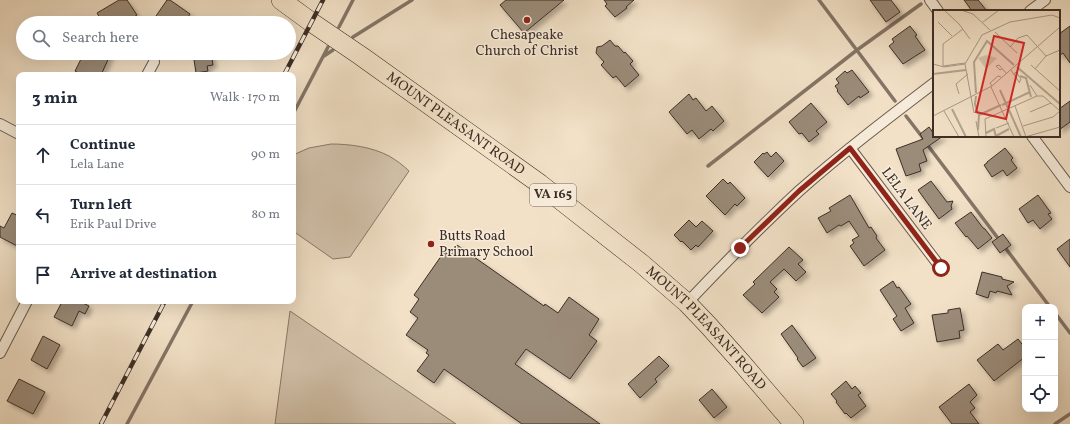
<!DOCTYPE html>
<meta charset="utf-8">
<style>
body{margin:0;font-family:Vollkorn,serif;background:#f6f6f7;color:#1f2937}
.controls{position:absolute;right:12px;bottom:12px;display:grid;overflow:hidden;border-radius:8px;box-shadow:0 4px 16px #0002}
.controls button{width:36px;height:36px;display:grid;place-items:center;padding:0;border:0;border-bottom:1px solid #e0e1e3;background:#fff;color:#1f2937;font:20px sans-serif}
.stop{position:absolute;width:12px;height:12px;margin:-9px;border:3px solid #8f2418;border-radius:50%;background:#fff}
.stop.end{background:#8f2418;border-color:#fff;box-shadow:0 1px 4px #0008}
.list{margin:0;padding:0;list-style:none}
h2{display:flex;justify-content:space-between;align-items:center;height:52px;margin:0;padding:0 16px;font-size:17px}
h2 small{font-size:13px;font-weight:400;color:#747a83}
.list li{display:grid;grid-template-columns:26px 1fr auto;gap:12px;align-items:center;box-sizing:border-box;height:60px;padding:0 16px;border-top:1px solid #e0e1e3}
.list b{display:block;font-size:15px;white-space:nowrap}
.list p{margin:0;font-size:13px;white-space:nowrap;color:#747a83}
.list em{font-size:13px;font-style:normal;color:#747a83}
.icon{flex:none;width:22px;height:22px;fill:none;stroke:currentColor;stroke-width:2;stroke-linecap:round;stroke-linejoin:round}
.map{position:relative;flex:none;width:1070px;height:424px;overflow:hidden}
.search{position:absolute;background:#fff;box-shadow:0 4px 16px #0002;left:16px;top:16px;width:280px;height:44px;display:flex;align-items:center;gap:10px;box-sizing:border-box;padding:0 14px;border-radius:22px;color:#747a83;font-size:15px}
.panel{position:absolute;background:#fff;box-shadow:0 4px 16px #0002;left:16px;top:72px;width:280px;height:232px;border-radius:8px}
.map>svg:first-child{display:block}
.green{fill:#d3c3ac;stroke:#88796a}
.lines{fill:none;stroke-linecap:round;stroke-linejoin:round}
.stream{stroke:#847567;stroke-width:3.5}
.building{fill:#9b8c7a;stroke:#3d2f27;filter:url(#shadow)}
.street-casing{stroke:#6a5c4f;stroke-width:12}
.highway-casing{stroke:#3d2f27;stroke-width:20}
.street{stroke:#f7ecdb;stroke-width:10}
.highway{stroke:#f2e1c7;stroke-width:19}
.rail-casing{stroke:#3d2f27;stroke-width:4.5}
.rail{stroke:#f7ecdb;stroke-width:3;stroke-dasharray:9;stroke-linecap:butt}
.route{stroke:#8f2418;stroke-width:5}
.poi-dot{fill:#8f2418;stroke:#f7ecdb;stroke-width:1.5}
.labels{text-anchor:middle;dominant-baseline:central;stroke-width:3;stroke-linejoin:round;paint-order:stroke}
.shield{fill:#f7ecdb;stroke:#75685d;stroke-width:1}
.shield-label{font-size:13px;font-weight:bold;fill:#3d2f27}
.poi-label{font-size:14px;fill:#3d2f27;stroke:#f7ecdb}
.street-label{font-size:14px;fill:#3d2f27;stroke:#f7ecdb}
.inset-river{fill:none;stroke:#b4a491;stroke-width:2}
.inset-road{fill:none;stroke:#aa9a87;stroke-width:1}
.view{fill:#d62828;fill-opacity:0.15;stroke:#d62828;stroke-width:2}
.inset-edge{fill:none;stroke:#3d2f27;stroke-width:2}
</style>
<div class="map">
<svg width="1070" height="424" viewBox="0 0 1070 424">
<defs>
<filter id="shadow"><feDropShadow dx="3.5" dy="3.5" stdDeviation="2" flood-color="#0004"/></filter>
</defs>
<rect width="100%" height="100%" fill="#f2e1c7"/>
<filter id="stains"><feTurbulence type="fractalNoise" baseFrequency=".005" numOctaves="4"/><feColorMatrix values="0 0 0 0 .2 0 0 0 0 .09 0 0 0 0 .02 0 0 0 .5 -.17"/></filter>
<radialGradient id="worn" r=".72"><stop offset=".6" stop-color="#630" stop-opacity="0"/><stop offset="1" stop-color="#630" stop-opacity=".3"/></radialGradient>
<!-- green -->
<path class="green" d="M331 144C350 144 372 147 389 156 396 160 403 165 409 171L350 257 333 259 293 231V155L309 148Z
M290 311 456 424H275Z"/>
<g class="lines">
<!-- stream -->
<path class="stream" d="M819 0 895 101
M339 27 353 0
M353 37 412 0
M324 56 333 50
M293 114 328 47
M906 116 923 138
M926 143 1050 307
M708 166 857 50 921 4
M1055 313 1070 333
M127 424 193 301
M1055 424 1070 414"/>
</g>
<!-- building -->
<path class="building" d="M119 0H127L137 15 124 23H103L97 13Z
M167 0H170L190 14 184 23H166L156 16Z
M506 0H564L524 33 500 5Z
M604 0H634L626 7 627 8 615 17 605 6 607 4Z
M870 0H891L900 12 886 22Z
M964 0H978L987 11H972Z
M910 26 917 35 915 36 925 50 903 64 889 46 894 42 892 39Z
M1070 26V63L1063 53 1059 56V34Z
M610 40 615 46H618L624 53 625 52 633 61 630 64 639 75 625 87 616 76 613 78 601 65 604 62 596 53 597 47 602 46Z
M84 53H111L101 75H82L75 71Z
M193 53H211L213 65 207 66 208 71 196 73Z
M852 70 869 92 860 98 859 96 848 105 837 91 838 90 835 86 839 83 836 79 845 71 847 73Z
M689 94 693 100 696 98 706 111 712 106 724 121 713 131 711 129 699 139 692 130 687 134 669 112Z
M1070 101V122L1059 130V109Z
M811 103 827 122 816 131 819 134 809 142 802 133 799 134 789 122Z
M929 127 934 134V136H943L923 150 927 161 919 164 921 171 906 176 896 149 923 139 920 134Z
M1005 148 1013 158 1011 160 1017 168 1007 176 1003 170 992 177 984 165 987 163V162Z
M767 152 771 157 776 152 784 161 768 177 754 162 763 153 764 154Z
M723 179 728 184 730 182 745 198 737 206 735 204 725 215 706 196Z
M931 181 947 202 953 201 951 206 952 209 939 219 918 190Z
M850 195 869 228 871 227 877 236 876 238 885 250 864 266 850 246 854 243 852 240 859 236 849 221 841 226 839 225 827 233 818 218 831 211 829 208Z
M1038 195 1051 213 1048 214 1052 219 1040 229 1033 220 1028 223 1019 209Z
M971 212 983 228 985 229 992 238 978 249 967 236 966 237 955 223Z
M12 213 19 216V247L0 237V226L4 228Z
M689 220 696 227 702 221 713 231 698 247 696 245 691 250 682 241 681 242 674 235Z
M1003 234 1011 245 1000 253 992 242Z
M1070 239V267L1057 249Z
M457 245 544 306 545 304 558 313 569 297 599 319 589 335 597 341 570 379 526 349 515 364 600 424H522L444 369 434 383 417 371 429 355 426 353 428 350 406 335 418 318 410 312 419 299 414 295 444 252 450 255Z
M789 247 803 260 798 264 806 272 796 281 784 269 770 282 777 289 774 292 779 297 762 313 743 295 755 284 753 282Z
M982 272 1002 277V279L1014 282 1007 286 1012 295 997 291 996 293 990 291 988 298 976 294Z
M893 281 897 288 899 287 911 304 905 308 914 323 901 331 893 319 897 316 880 290Z
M60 301H84L83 303 89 306 85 314 79 311 72 326 54 317 62 302Z
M960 308 964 330 959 331 960 338 937 342 932 315 948 313V310Z
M792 325 816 358 803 367 797 359 798 358 781 334Z
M43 336 60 345 47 369 31 360Z
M1018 339 1025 348V357L994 381 977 360 998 344 1003 350Z
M659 356 669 366 655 379 657 382 640 398 628 384Z
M19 379 45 392 33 414 7 401Z
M846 381 852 389 855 386 861 393 858 395 866 406 851 418 846 413 845 414 836 402 837 401 831 394Z
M969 384 977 395 970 402 975 408 970 412 979 424H952L939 407Z
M712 389 727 407 714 418 699 400Z"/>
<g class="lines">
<!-- street casing -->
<g class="street-casing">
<path id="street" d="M930 0 938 11
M1030 11 1045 0
M147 75 154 62
M0 124 19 134
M1032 136 1070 187
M850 148 941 268
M687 303C723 265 760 227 799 191 842 153 888 118 934 83
M0 353 27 301"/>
</g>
<!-- highway casing -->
<g class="highway-casing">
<g id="highway">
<path id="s1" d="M281 0 311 22 361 56 540 184 642 264 687 303 708 325 741 362 794 424"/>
</g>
</g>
<!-- street -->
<use href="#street" class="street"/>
<!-- highway -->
<use href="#highway" class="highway"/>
<!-- rail casing -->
<g class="rail-casing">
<path id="rail" d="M284 75 323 0
M101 424 165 301"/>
</g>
<!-- rail -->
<use href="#rail" class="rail"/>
</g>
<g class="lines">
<!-- route -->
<path class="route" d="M740 248 799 191 850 148 941 268"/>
</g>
<!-- markers -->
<g class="poi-dot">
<circle cx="527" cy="20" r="4"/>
<circle cx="431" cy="244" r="4"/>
</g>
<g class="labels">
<!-- shield labels -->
<rect class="shield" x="530" y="184" width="46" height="22" rx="3"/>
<g class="shield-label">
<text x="553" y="195">VA 165</text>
</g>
<!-- poi labels -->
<g class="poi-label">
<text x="527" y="35">Chesapeake<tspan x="527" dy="16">Church of Christ</tspan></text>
<text x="439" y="236" text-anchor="start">Butts Road<tspan x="439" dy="16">Primary School</tspan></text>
</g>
<!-- street labels -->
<g class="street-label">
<text stroke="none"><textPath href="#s1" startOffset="214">MOUNT PLEASANT ROAD</textPath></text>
<text transform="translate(906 199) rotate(53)">LELA LANE</text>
<text stroke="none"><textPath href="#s1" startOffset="538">MOUNT PLEASANT ROAD</textPath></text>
</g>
</g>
<!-- overview -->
<g transform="translate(933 10)">
<rect width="127" height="127" fill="#f2e1c7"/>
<path d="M53 45 64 48 53 59 45 48Z" fill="#d3c3ac"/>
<path class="inset-river" d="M84 57 127 94M0 64 33 60M87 66 93 68 98 87M67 80 75 98M43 83 41 52 54 31 81 55M43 86 42 94 45 104M69 95 97 82M19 99 33 127M76 100 88 127M45 120 46 105 68 95M53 123 61 119 63 127M63 126 76 119"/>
<path class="inset-road" d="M11 0 26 14 37 29M28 0 40 4 57 20M5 12 19 26M50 12 66 0M62 22 84 43M77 37 85 28 94 25 113 46M0 54 11 57 32 54M98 55 127 81M10 56V34L30 19M10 56 32 53M69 59 67 60 63 56 66 55 73 63M102 59 113 46 127 40M78 60 86 72M81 64 83 62 88 69 86 73M97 75 104 86M59 76 57 73 65 66 68 67M58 77 81 127M26 84 23 74 35 64M82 96 93 127M11 101 26 127M97 102 118 93M41 103 32 54 49 25 77 12 119 5 127 8M0 106 59 76 127 17M43 111 46 127M90 116 120 107 127 101M63 118 76 113M53 127 52 109 104 86H110L127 101M92 127 127 117"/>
<path class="view" d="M61 26 91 33 73 109 43 102Z"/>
<rect width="127" height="127" class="inset-edge"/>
</g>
<rect width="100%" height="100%" filter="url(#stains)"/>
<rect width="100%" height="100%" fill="url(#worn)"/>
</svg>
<div class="controls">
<button>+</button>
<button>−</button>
<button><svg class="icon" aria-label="locate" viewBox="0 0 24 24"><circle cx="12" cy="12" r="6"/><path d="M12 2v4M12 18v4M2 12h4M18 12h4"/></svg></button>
</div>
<div class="stop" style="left:941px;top:268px"></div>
<div class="stop end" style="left:740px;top:248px"></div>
<div class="search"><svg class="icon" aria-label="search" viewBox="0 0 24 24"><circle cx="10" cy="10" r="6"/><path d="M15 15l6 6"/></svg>Search here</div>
<section class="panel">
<h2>3 min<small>Walk · 170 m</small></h2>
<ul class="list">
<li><svg class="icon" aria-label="ahead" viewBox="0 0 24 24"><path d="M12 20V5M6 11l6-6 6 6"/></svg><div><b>Continue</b><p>Lela Lane</p></div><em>90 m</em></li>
<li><svg class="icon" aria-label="left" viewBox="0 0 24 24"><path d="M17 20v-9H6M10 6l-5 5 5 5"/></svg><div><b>Turn left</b><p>Erik Paul Drive</p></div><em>80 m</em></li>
<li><svg class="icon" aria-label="arrive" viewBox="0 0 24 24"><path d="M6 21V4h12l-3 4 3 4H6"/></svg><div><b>Arrive at destination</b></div></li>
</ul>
</section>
</div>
